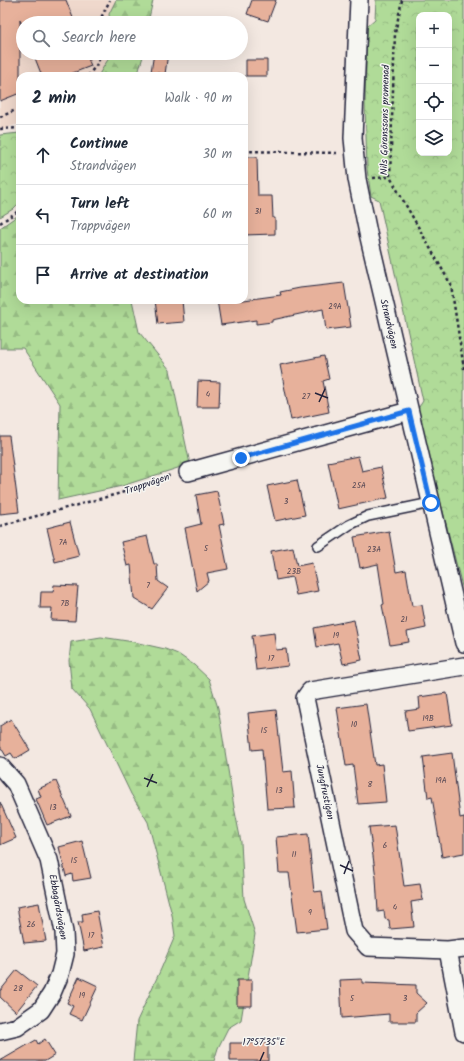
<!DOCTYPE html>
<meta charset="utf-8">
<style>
body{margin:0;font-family:Kalam,sans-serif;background:#f2f2f3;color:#1f2937}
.controls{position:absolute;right:12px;top:12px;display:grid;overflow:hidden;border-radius:8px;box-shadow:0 4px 16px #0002}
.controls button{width:36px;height:36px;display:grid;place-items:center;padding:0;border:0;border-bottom:1px solid #e0e1e3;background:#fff;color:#1f2937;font:20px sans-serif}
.stop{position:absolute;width:12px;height:12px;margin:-9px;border:3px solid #1a73e8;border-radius:50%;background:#fff}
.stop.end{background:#1a73e8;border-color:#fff;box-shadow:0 1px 4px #0008}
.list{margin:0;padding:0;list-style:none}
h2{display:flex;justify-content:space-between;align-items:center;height:52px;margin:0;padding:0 16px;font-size:17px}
h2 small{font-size:13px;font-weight:400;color:#747a83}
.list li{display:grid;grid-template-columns:26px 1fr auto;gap:12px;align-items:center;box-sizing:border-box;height:60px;padding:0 16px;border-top:1px solid #e0e1e3}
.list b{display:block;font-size:15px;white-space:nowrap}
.list p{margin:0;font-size:13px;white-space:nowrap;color:#747a83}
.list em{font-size:13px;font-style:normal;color:#747a83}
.icon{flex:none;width:22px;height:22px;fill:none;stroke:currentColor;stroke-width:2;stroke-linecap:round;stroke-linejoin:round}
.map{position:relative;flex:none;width:464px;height:1061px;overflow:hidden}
.search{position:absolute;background:#fff;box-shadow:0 4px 16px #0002;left:16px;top:16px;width:232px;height:44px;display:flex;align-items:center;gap:10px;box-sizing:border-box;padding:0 14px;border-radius:22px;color:#747a83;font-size:15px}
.panel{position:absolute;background:#fff;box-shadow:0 4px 16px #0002;left:16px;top:72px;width:232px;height:232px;border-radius:12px}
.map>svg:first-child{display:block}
.built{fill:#efd8cc}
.forest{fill:url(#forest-firs);stroke:#697e6a}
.park{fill:url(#park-crowns);stroke:#697e6a;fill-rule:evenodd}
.building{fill:#e7b19b;stroke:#22223b}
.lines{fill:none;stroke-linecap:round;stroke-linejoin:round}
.service-casing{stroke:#22223b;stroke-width:12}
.minor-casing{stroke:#22223b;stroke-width:20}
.path{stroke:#22223b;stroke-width:2.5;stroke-dasharray:3 3;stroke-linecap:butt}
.service{stroke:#f6f6f2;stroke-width:9}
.minor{stroke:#f6f6f2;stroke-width:17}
.route{stroke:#1a73e8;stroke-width:5}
.ticks{fill:none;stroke:#22223b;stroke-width:1.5}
.labels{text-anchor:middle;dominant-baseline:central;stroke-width:3;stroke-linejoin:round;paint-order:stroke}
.number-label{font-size:8px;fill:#534653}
.street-label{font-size:10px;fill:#22223b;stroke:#f6f6f2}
.ticks-label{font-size:10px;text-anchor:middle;fill:#22223b;stroke:#f6f6f2;stroke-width:3;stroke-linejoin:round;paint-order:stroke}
</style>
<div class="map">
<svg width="464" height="1061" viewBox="0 0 464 1061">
<defs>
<pattern id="forest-firs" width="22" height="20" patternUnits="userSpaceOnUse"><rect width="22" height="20" fill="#b0db98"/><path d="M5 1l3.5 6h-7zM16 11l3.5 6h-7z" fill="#97bc84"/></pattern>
<pattern id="park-crowns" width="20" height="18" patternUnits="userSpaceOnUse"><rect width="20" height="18" fill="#b0db98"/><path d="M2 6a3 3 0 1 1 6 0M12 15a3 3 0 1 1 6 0" fill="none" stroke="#97bc84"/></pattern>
</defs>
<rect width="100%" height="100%" fill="#f3e8e1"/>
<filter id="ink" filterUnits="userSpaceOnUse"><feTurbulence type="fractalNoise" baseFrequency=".025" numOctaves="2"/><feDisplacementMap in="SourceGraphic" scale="8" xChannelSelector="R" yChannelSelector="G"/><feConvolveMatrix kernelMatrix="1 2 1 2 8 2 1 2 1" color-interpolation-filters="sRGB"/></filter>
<g filter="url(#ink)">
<!-- built -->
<path class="built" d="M0 0H116L109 14 110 23H23V53H112L98 76H20V123L0 131Z"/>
<!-- forest -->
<path class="forest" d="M116 0H153L148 23H110L109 14Z
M112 53H144L139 70 140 76H98Z
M20 214V300H132L139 332 170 370 190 464 122 486 58 500 60 404 23 348H0V228Z
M101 637 134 642 165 649 178 654 194 665 209 679 218 708 234 807 241 842 244 899 255 934 241 1020 228 1028 218 1048 214 1061H133L137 1021 161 969 175 936 172 915 148 822 131 794 90 709 72 689 69 661 71 642Z"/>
<!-- park -->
<path class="park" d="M376 0H464V594L417 410 423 401 379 200 371 196 367 169 365 104 367 26 375 19ZM419 15H449V153H419Z
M20 133V202L13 209 0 217V135Z"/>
<!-- building -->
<path class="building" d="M0 0H66L75 23H21L20 20V93L0 101Z
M252 0H276L268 21 247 14Z
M33 53H86L91 66 65 76H42Z
M154 53H168L165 74 151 72Z
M246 60H267V76H246Z
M244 157H257L258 196H272L273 218H275V234L244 235Z
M344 283 351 327 326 330 323 309 272 320V322L256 324V320L221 325 217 300H244L281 295 280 292 300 288Z
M155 300H182L184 322 158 324Z
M324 356 329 379 323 381 329 412 291 420 280 365Z
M198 381 220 382 219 407H197Z
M0 436H9L19 512 0 514Z
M358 456 362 471 381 467 388 498 338 509 328 462Z
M297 480 305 515 275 521 267 486Z
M217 491 224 524 219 525 228 569 207 573 209 581 197 591 185 528 201 524 196 495Z
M70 522 79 556 55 562 47 528Z
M389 531 396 572 406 570 412 606 422 605 426 628 407 632 409 642 390 645 382 605 384 604 378 564 360 568 354 537Z
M147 536 154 564H157L158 581 168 588 152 609 134 598 131 565 127 566 121 542Z
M293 547 297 566 312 563 318 591 296 595 292 577 276 580 271 551Z
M54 585 78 586 75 621 51 620 52 608H40L41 592H53Z
M354 620 362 660 343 664 338 643 317 647 314 628Z
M274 633 276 650 286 649 288 666 256 670 252 636Z
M447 693 452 725 408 731 405 711 420 709 419 697Z
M366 704 375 765 382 764 386 802 358 804 353 765 346 766 337 708Z
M276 710 283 772 292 771 295 808 267 809 262 749 252 750 248 713Z
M11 719 30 750 15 759 11 753 6 756 0 746V726Z
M452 753 460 818 464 817V853L442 857 432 797 428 798 423 757Z
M56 781 71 816 47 825 36 799 41 797 38 789Z
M0 802 16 838 0 845Z
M395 825 404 886 420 884 423 900 411 902 414 927 390 929 389 920 385 919 384 911 378 912 376 878 369 827Z
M308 834 314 892 322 891 327 929 297 932 289 873H279L276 837Z
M82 841 91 878 73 881 72 874 66 876 59 847Z
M39 903 46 941 24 943 17 907Z
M97 911 104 947 84 951 78 922H83L82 914Z
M17 970 37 986 16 1012 0 997V991Z
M79 977 98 986 82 1020 69 1014 73 1006 67 1003Z
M362 979V983L416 985V993L427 1003 416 1013V1022H389V1014L342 1018 340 980Z
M237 980H252V1006H237Z
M45 1039 55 1055 45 1061H0L36 1040 38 1044Z
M230 1043H268V1061H230Z"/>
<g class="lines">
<!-- service casing -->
<g class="service-casing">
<path id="service" d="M318 546 349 525 368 516 431 503"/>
</g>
<!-- minor casing -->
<g class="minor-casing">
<path id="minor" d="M359 0 353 138 357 179 368 233 464 643
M188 472 409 411
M464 666 310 691 305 698 354 931 368 947 448 950 464 948
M0 766 16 784 49 860 64 932 65 954 60 974 52 993 41 1010 17 1027 0 1031
M448 950 464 1032"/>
</g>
<!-- path -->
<path class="path" d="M402 0 395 33 390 177 451 285 464 369
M101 23V18L110 0
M88 76 97 64 102 53
M0 117 20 108
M0 129 20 128
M244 151 337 153
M373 178 390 177
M0 223 20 210
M0 526 121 493 171 475"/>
<!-- service -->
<use href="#service" class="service"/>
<!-- minor -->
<use href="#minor" class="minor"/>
</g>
</g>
<g class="lines" filter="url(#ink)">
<!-- route -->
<path class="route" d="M241 458 409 411 431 503"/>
</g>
<!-- ticks -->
<path class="ticks" d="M315 393 328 398M319 402 325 389M144 778 157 783M147 787 153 774M340 865 353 871M344 874 349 861M260 1061 264 1052"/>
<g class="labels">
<!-- number labels -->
<g class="number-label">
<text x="258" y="211">31</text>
<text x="335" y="306">29A</text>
<text x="208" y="394">4</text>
<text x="306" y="396">27</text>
<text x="359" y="485">25A</text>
<text x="286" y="501">3</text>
<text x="63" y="542">7A</text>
<text x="206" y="548">5</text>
<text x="374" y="549">23A</text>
<text x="294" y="571">23B</text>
<text x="148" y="585">7</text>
<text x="65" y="603">7B</text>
<text x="404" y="619">21</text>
<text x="336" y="635">19</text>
<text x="271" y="658">17</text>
<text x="428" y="718">19B</text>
<text x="354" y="724">10</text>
<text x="264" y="730">15</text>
<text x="441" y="780">19A</text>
<text x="370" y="784">8</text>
<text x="279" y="790">13</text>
<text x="53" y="807">13</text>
<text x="385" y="845">6</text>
<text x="294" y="854">11</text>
<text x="74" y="860">15</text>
<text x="395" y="907">4</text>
<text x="310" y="912">9</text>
<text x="31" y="924">26</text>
<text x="91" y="935">17</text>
<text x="18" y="988">28</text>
<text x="82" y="995">19</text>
<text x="352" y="998">5</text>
<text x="405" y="998">3</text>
</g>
<!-- street labels -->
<g class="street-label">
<text transform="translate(385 120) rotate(-89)">Nils Göranssons promenad</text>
<text transform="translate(389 324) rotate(77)">Strandvägen</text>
<text transform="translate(147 484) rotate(-19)">Trappvägen</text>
<text transform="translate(325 792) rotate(78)">Jungfrustigen</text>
<text transform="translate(58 907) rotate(80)">Ebbagårdsvägen</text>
</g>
</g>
<g class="ticks-label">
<text x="264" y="1045">17°57'35"E</text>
</g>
</svg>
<div class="controls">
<button>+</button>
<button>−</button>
<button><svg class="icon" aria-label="locate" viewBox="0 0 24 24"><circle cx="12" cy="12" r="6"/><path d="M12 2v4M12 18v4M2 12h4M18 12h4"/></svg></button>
<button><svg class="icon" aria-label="layers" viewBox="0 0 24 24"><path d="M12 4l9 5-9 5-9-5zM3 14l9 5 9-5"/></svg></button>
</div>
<div class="stop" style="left:431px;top:503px"></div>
<div class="stop end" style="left:241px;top:458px"></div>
<div class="search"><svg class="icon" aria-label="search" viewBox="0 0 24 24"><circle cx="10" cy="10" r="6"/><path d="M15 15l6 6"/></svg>Search here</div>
<section class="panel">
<h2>2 min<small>Walk · 90 m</small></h2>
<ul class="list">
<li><svg class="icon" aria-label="ahead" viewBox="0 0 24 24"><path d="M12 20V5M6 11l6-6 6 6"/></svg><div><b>Continue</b><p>Strandvägen</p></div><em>30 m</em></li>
<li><svg class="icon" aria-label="left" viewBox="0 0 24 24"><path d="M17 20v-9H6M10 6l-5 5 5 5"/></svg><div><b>Turn left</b><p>Trappvägen</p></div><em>60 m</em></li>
<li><svg class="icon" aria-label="arrive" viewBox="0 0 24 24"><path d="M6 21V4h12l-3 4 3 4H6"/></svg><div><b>Arrive at destination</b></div></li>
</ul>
</section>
</div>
